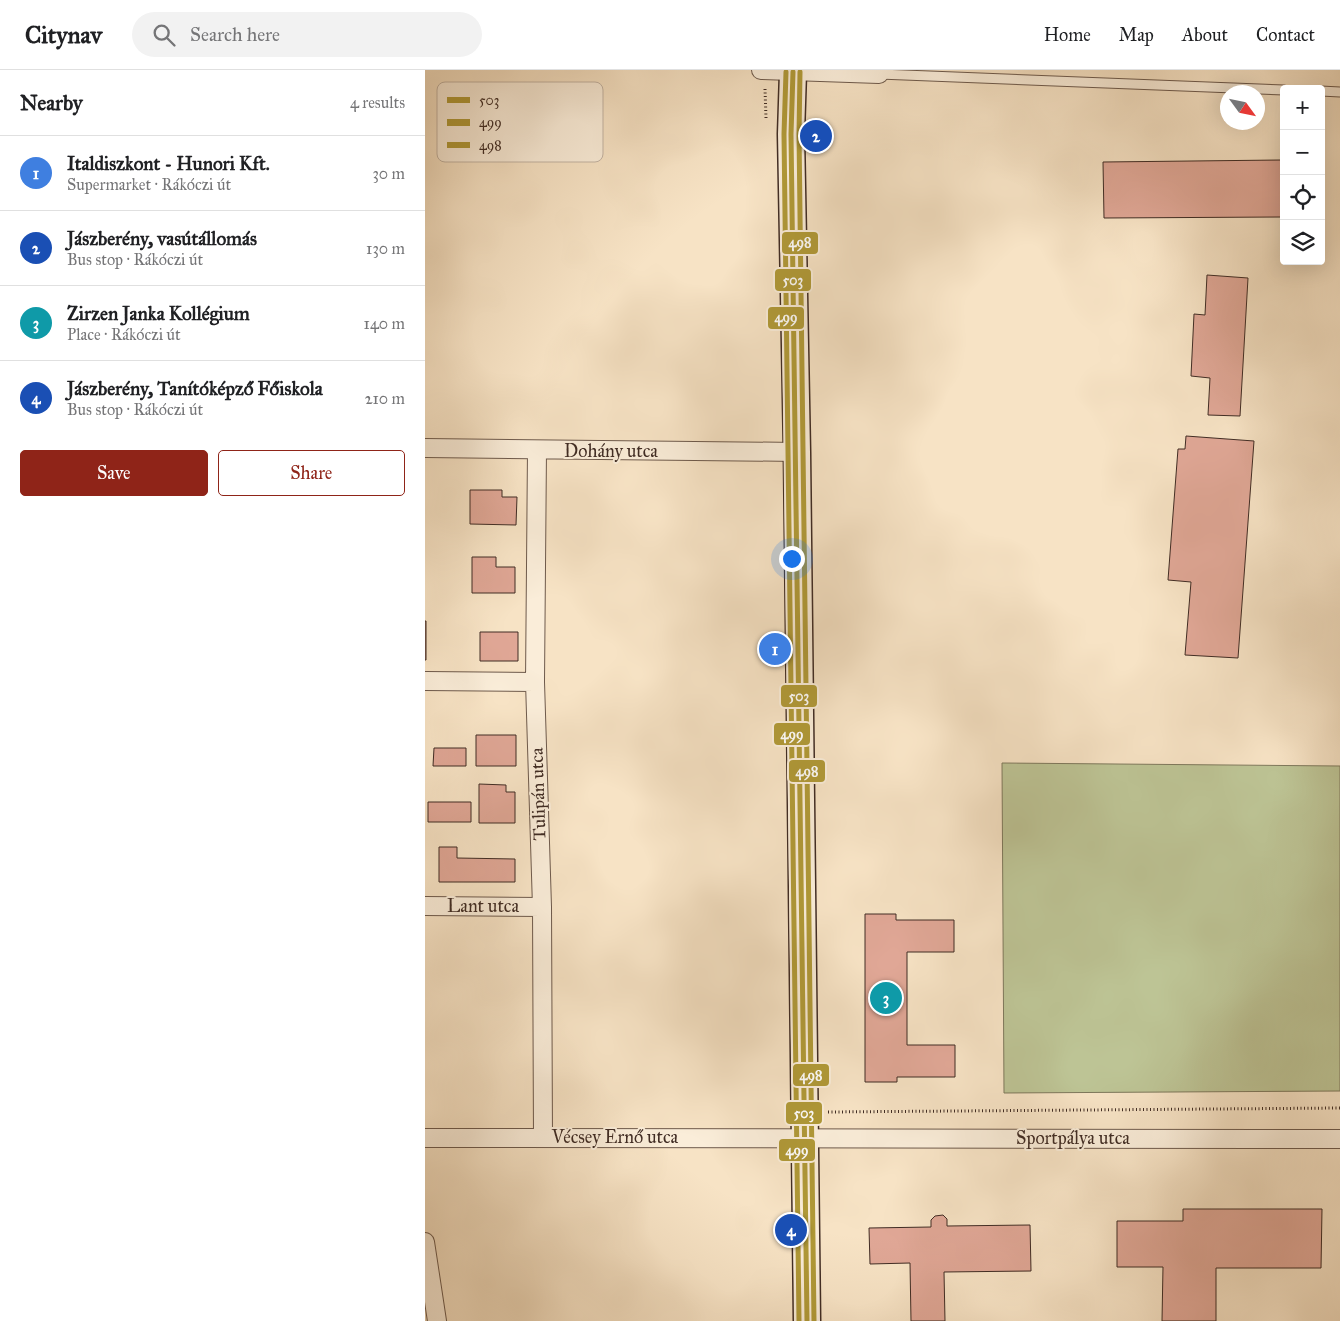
<!DOCTYPE html>
<meta charset="utf-8">
<style>
body{margin:0;font-family:"IM FELL Great Primer",serif;background:#f2f2f2;color:#202124}
.controls{position:absolute;right:15px;top:15px;display:grid;overflow:hidden;border-radius:5px;box-shadow:0 5px 20px #0002}
.controls button{width:45px;height:45px;display:grid;place-items:center;padding:0;border:0;border-bottom:1px solid #e0e0e0;background:#fff;color:#202124;font:25px sans-serif}
.compass{position:absolute;left:795px;top:15px;width:45px;height:45px;border-radius:50%;background:#fff;box-shadow:0 5px 20px #0002;rotate:123deg}
.you{position:absolute;left:366px;top:488px;width:18px;height:18px;margin:-12px;border:4px solid #fff;border-radius:50%;background:#1a73e8;box-shadow:0 0 0 8px #1a73e833}
.badge{display:grid;place-items:center;width:32px;height:32px;border-radius:50%;background:#8f2418;color:#fff;font-size:16px;font-weight:700}
.pin{position:absolute;translate:-50% -50%;border:2px solid #fff;box-shadow:0 1px 5px #0006}
.list{margin:0;padding:0;list-style:none}
h2{display:flex;justify-content:space-between;align-items:center;height:65px;margin:0;padding:0 20px;font-size:21px}
h2 small{font-size:16px;font-weight:400;color:#757577}
.list li{display:grid;grid-template-columns:32px 1fr auto;gap:15px;align-items:center;box-sizing:border-box;height:75px;padding:0 20px;border-top:1px solid #e0e0e0}
.list b{display:block;font-size:19px;white-space:nowrap}
.list p{margin:0;font-size:16px;white-space:nowrap;color:#757577}
.list em{font-size:16px;font-style:normal;color:#757577}
.actions{display:flex;gap:10px;padding:15px 20px}
.actions a{flex:1;padding:11px 0;border:1px solid #8f2418;border-radius:5px;text-align:center;font-size:18px;color:#8f2418}
.actions .main{background:#8f2418;color:#fff}
.icon{flex:none;width:28px;height:28px;fill:none;stroke:currentColor;stroke-width:2;stroke-linecap:round;stroke-linejoin:round}
.map{position:relative;flex:none;width:915px;height:1251px;overflow:hidden}
header{display:flex;align-items:center;gap:30px;box-sizing:border-box;height:70px;padding:0 25px;background:#fff;border-bottom:1px solid #e0e0e0}
header strong{font-size:24px}
nav{display:flex;gap:28px;margin-inline-start:auto;font-size:18px}
.search{width:350px;height:45px;background:#f2f2f2;display:flex;align-items:center;gap:12px;box-sizing:border-box;padding:0 18px;border-radius:28px;color:#757577;font-size:19px}
main{display:flex}
aside{flex:1;background:#fff}
.map>svg:first-child{display:block}
.green{fill:#bdc495;stroke:#7e785c}
.building{fill:#e0a796;stroke:#402c24}
.lines{fill:none;stroke-linecap:round;stroke-linejoin:round}
.lane-casing{stroke:#6e5a4c;stroke-width:11}
.street-casing{stroke:#6e5a4c;stroke-width:20}
.secondary-casing{stroke:#402c24;stroke-width:29}
.path{stroke:#402c24;stroke-width:3;stroke-dasharray:1 2.5;stroke-linecap:butt}
.lane{stroke:#faedd9;stroke-width:9}
.street{stroke:#faedd9;stroke-width:18}
.secondary{stroke:#faedd9;stroke-width:26}
.bus-1-casing{stroke:#faedd9;stroke-width:9}
.bus-2-casing{stroke:#faedd9;stroke-width:9}
.bus-3-casing{stroke:#faedd9;stroke-width:9}
.bus-1{stroke:#b09937;stroke-width:5}
.bus-2{stroke:#b09937;stroke-width:5}
.bus-3{stroke:#b09937;stroke-width:5}
.labels{text-anchor:middle;dominant-baseline:central;stroke-width:4;stroke-linejoin:round;paint-order:stroke}
.street-label{font-size:18px;fill:#402c24;stroke:#faedd9}
.key{fill:#faedd9;stroke:#c2b3a3;stroke-width:1}
.key-label{font-size:14px;fill:#402c24}
.line-badge{stroke:#faedd9;stroke-width:2}
.badge-label{font-size:14px;text-anchor:middle;font-weight:bold;fill:#fff}
</style>
<header>
<strong>Citynav</strong>
<div class="search"><svg class="icon" aria-label="search" viewBox="0 0 24 24"><circle cx="10" cy="10" r="6"/><path d="M15 15l6 6"/></svg>Search here</div>
<nav><a>Home</a><a>Map</a><a>About</a><a>Contact</a></nav>
</header>
<main>
<aside>
<h2>Nearby<small>4 results</small></h2>
<ul class="list">
<li><span class="badge" style="background:#3f7fe0">1</span><div><b>Italdiszkont - Hunori Kft.</b><p>Supermarket · Rákóczi út</p></div><em>30 m</em></li>
<li><span class="badge" style="background:#1a4fb4">2</span><div><b>Jászberény, vasútállomás</b><p>Bus stop · Rákóczi út</p></div><em>130 m</em></li>
<li><span class="badge" style="background:#0f9aa8">3</span><div><b>Zirzen Janka Kollégium</b><p>Place · Rákóczi út</p></div><em>140 m</em></li>
<li><span class="badge" style="background:#1a4fb4">4</span><div><b>Jászberény, Tanítóképző Főiskola</b><p>Bus stop · Rákóczi út</p></div><em>210 m</em></li>
</ul>
<div class="actions"><a class="main">Save</a><a>Share</a></div>
</aside>
<div class="map">
<svg width="915" height="1251" viewBox="0 0 915 1251">
<rect width="100%" height="100%" fill="#f7e3c5"/>
<filter id="stains"><feTurbulence type="fractalNoise" baseFrequency=".004" numOctaves="4"/><feColorMatrix values="0 0 0 0 .2 0 0 0 0 .09 0 0 0 0 .02 0 0 0 .5 -.17"/></filter>
<radialGradient id="worn" r=".72"><stop offset=".6" stop-color="#630" stop-opacity="0"/><stop offset="1" stop-color="#630" stop-opacity=".3"/></radialGradient>
<!-- green -->
<path class="green" d="M577 693 915 696V1021L579 1023Z"/>
<!-- building -->
<path class="building" d="M856 90V147L679 148 678 92Z
M782 205 823 208 815 346 783 345 785 308 766 306 769 244 780 245Z
M761 366 829 371 813 588 760 585 766 512 743 510 753 379H760Z
M45 420H77V427H92L91 455 45 454Z
M47 487H71V497H90V523H47Z
M0 551H1V590H0Z
M55 562H93V591H55Z
M51 665H91V696H51Z
M9 678H41V696H8Z
M54 714 81 715V722H90V753H54Z
M3 732H46V752H3Z
M14 777H32V788L90 789V812H14Z
M440 844H471V850H529V882H482V975H530V1007H472V1012H440Z
M758 1139H897L896 1198H791V1251H737L738 1197H692V1151H758Z
M518 1145 522 1149V1156L605 1155 606 1201 519 1202 520 1251H486L485 1193 445 1194 444 1158 506 1157V1150L510 1146Z"/>
<g class="lines">
<!-- lane casing -->
<g class="lane-casing">
<path id="lane" d="M454 4 859 20
M896 21 915 22"/>
</g>
<!-- street casing -->
<g class="street-casing">
<path id="street" d="M336 0 454 4
M0 378 372 382
M112 380 110 612 117 837 118 1068
M0 611 110 612
M0 836 117 837
M0 1068 915 1069
M0 1172 12 1251"/>
</g>
<!-- secondary casing -->
<g class="secondary-casing">
<path id="secondary" d="M368 2 366 64 372 382 382 1251"/>
</g>
<!-- path -->
<path class="path" d="M340 19 341 48
M403 1042 915 1038"/>
<!-- lane -->
<use href="#lane" class="lane"/>
<!-- street -->
<use href="#street" class="street"/>
<!-- secondary -->
<use href="#secondary" class="secondary"/>
<!-- bus-1 casing -->
<g class="bus-1-casing">
<path id="bus-1" d="M368 2 366 64 382 1251"/>
</g>
<!-- bus-2 casing -->
<g class="bus-2-casing">
<path id="bus-2" d="M361 2 359 64 374 1251"/>
</g>
<!-- bus-3 casing -->
<g class="bus-3-casing">
<path id="bus-3" d="M375 2 374 64 389 1251"/>
</g>
<!-- bus-1 -->
<use href="#bus-1" class="bus-1"/>
<!-- bus-2 -->
<use href="#bus-2" class="bus-2"/>
<!-- bus-3 -->
<use href="#bus-3" class="bus-3"/>
</g>
<g class="labels">
<!-- street labels -->
<g class="street-label">
<text x="186" y="381">Dohány utca</text>
<text transform="translate(113 724) rotate(-92)">Tulipán utca</text>
<text x="58" y="836">Lant utca</text>
<text x="190" y="1067">Vécsey Ernő utca</text>
<text x="648" y="1068">Sportpálya utca</text>
</g>
</g>
<!-- legend -->
<rect x="12" y="12" width="166" height="80" rx="8" class="key"/>
<rect x="22" y="27" width="23" height="6" fill="#b09937"/>
<rect x="22" y="49" width="23" height="7" fill="#b09937"/>
<rect x="22" y="72" width="23" height="6" fill="#b09937"/>
<g class="key-label">
<text x="54" y="35">503</text>
<text x="54" y="57">499</text>
<text x="54" y="80">498</text>
</g>
<g class="line-badge">
<rect x="356" y="161" width="38" height="24" rx="5" fill="#b09937"/>
<rect x="349" y="198" width="38" height="24" rx="5" fill="#b09937"/>
<rect x="342" y="236" width="38" height="24" rx="5" fill="#b09937"/>
<rect x="355" y="614" width="38" height="24" rx="5" fill="#b09937"/>
<rect x="348" y="652" width="38" height="24" rx="5" fill="#b09937"/>
<rect x="363" y="689" width="38" height="24" rx="5" fill="#b09937"/>
<rect x="367" y="993" width="38" height="24" rx="5" fill="#b09937"/>
<rect x="360" y="1031" width="38" height="24" rx="5" fill="#b09937"/>
<rect x="353" y="1068" width="38" height="24" rx="5" fill="#b09937"/>
</g>
<g class="badge-label">
<text x="375" y="177">498</text>
<text x="368" y="215">503</text>
<text x="361" y="252">499</text>
<text x="374" y="631">503</text>
<text x="367" y="669">499</text>
<text x="382" y="706">498</text>
<text x="386" y="1010">498</text>
<text x="379" y="1048">503</text>
<text x="372" y="1085">499</text>
</g>
<rect width="100%" height="100%" filter="url(#stains)"/>
<rect width="100%" height="100%" fill="url(#worn)"/>
</svg>
<div class="controls">
<button>+</button>
<button>−</button>
<button><svg class="icon" aria-label="locate" viewBox="0 0 24 24"><circle cx="12" cy="12" r="6"/><path d="M12 2v4M12 18v4M2 12h4M18 12h4"/></svg></button>
<button><svg class="icon" aria-label="layers" viewBox="0 0 24 24"><path d="M12 4l9 5-9 5-9-5zM3 14l9 5 9-5"/></svg></button>
</div>
<svg class="compass" viewBox="-18 -18 36 36"><path d="M0-13l5 13h-10z" fill="#e53935"/><path d="M0 13l5-13h-10z" fill="#757577"/></svg>
<div class="you"></div>
<div class="pin badge" style="left:350px;top:579px;background:#3f7fe0">1</div>
<div class="pin badge" style="left:391px;top:66px;background:#1a4fb4">2</div>
<div class="pin badge" style="left:461px;top:928px;background:#0f9aa8">3</div>
<div class="pin badge" style="left:366px;top:1160px;background:#1a4fb4">4</div>
</div>
</main>
